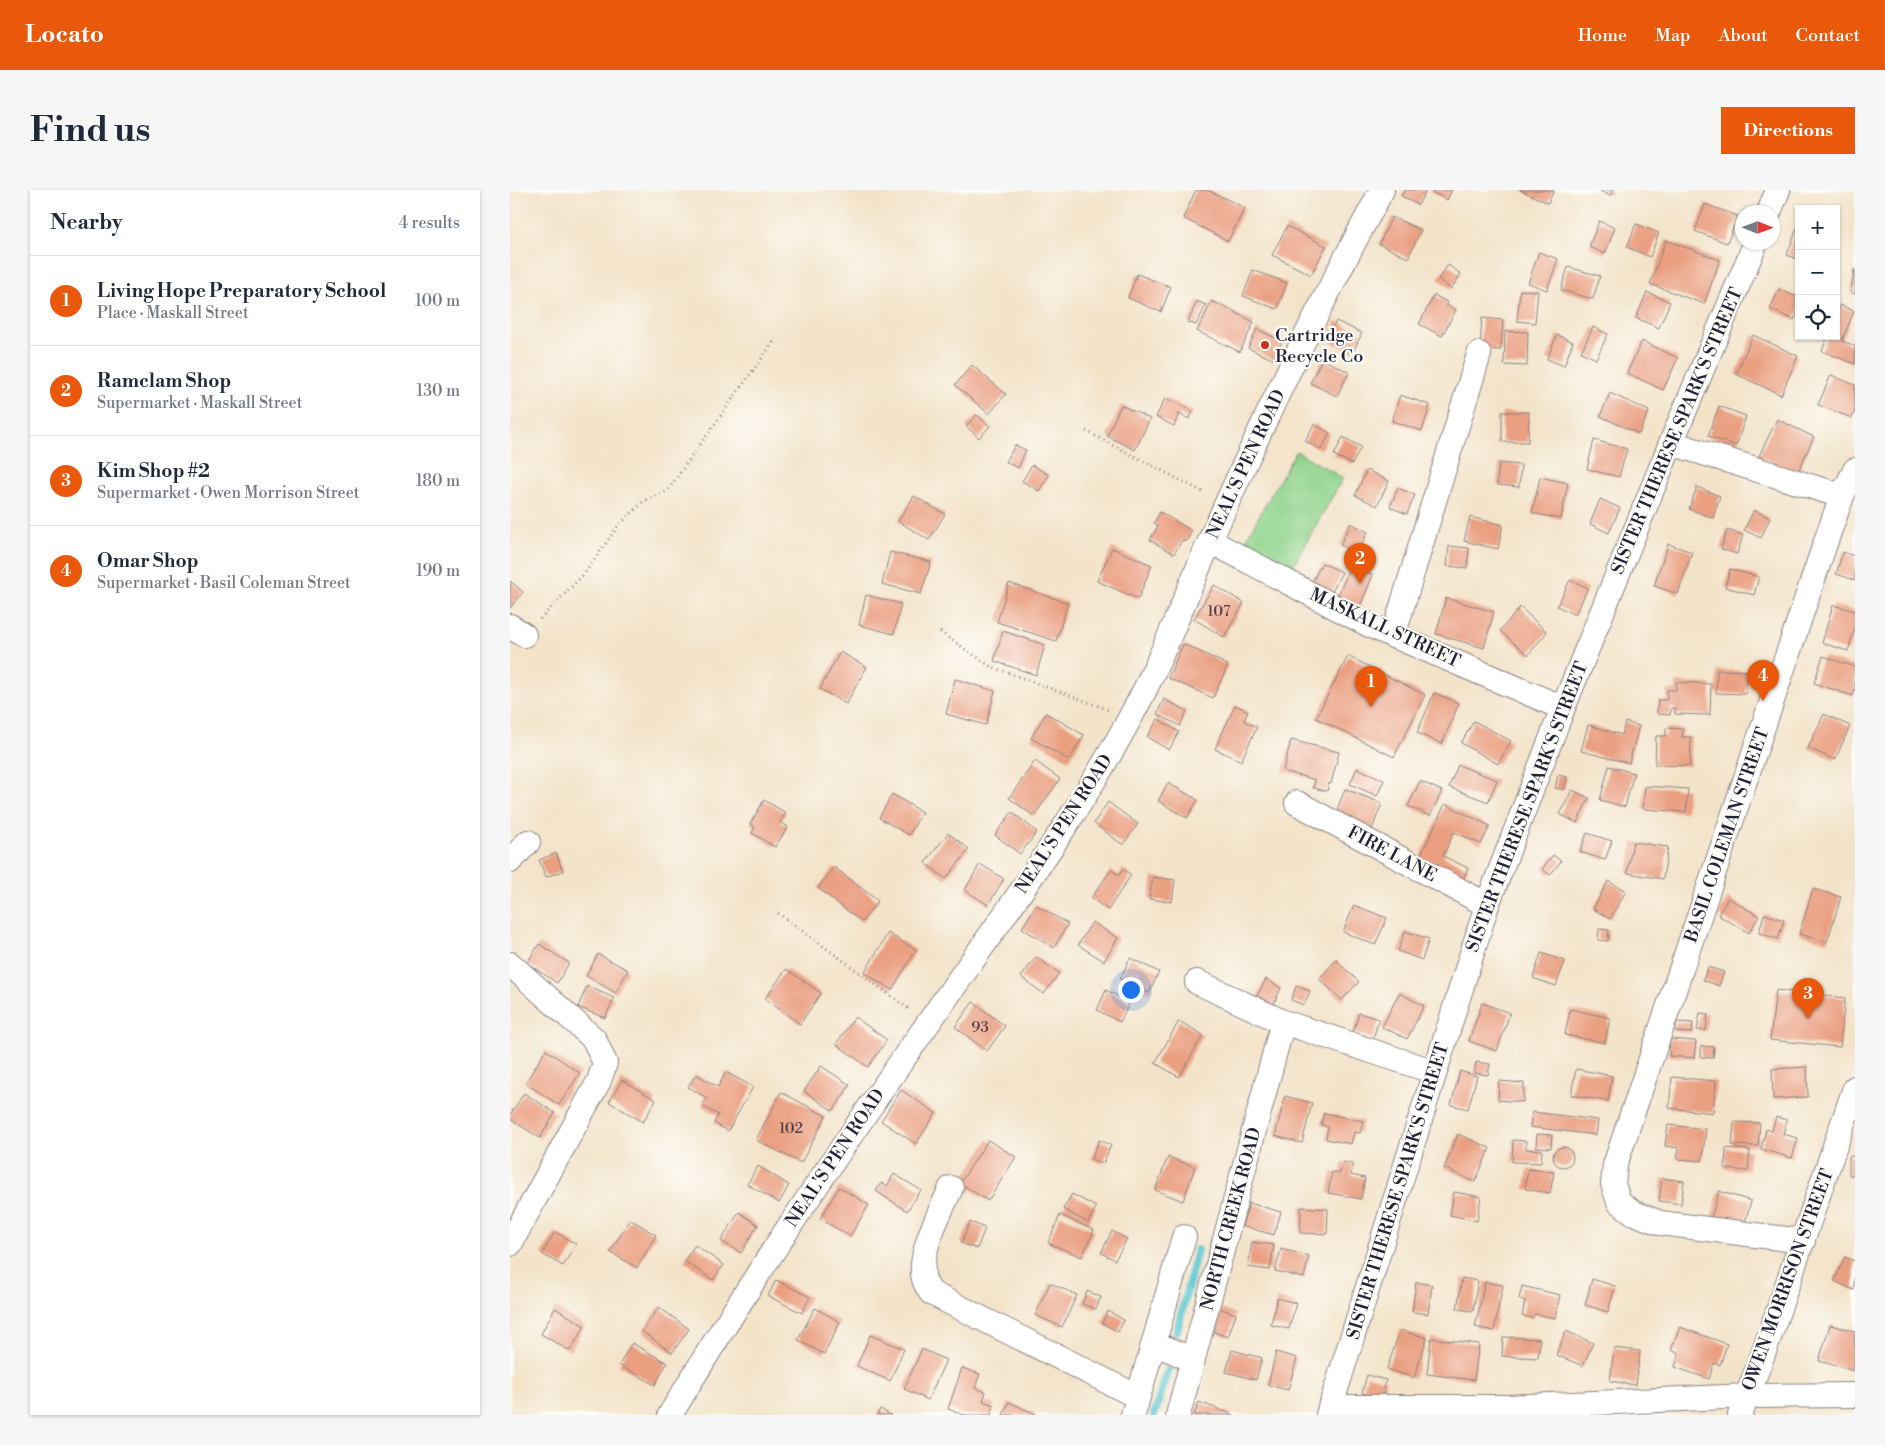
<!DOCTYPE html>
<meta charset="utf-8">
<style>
body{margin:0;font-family:"Libre Bodoni",serif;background:#f6f6f7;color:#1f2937}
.controls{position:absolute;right:15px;top:15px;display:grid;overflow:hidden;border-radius:0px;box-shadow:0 1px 4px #0004}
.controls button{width:45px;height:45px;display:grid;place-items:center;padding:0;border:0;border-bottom:1px solid #e0e1e3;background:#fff;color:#1f2937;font:25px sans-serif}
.compass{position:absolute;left:1225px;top:15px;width:45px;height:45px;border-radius:50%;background:#fff;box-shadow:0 1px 4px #0004;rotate:91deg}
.you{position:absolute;left:620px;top:799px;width:18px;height:18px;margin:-12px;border:4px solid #fff;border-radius:50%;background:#1a73e8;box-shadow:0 0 0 8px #1a73e833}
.badge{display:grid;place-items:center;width:32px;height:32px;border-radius:50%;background:#ea580c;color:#fff;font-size:16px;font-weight:700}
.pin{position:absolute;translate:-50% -41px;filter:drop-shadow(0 1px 2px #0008)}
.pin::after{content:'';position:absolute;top:26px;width:18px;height:15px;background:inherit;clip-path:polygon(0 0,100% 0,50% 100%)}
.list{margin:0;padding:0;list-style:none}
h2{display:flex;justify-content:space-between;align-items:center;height:65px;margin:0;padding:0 20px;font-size:21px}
h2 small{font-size:16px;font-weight:400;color:#747a83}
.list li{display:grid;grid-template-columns:32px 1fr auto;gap:15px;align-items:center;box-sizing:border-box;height:90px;padding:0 20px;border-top:1px solid #e0e1e3}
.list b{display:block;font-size:19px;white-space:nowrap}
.list p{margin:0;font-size:16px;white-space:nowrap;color:#747a83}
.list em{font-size:16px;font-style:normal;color:#747a83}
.icon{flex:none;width:28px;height:28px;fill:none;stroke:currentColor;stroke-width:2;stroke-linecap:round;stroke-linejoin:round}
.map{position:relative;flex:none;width:1345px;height:1225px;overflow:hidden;border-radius:0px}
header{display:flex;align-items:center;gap:30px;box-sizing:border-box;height:70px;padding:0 25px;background:#ea580c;color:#fff}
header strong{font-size:24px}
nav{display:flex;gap:28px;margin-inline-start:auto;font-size:18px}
.intro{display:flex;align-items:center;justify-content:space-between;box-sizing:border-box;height:120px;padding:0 30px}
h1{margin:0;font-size:35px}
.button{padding:12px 22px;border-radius:0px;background:#ea580c;color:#fff;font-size:18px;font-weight:700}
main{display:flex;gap:30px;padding:0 30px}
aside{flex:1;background:#fff;border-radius:0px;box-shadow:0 1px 4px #0004}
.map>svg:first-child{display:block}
.green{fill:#8fd38b;stroke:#587a63}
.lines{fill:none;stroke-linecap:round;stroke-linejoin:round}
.stream{stroke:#5ac6d1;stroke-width:8}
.building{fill:#ea9f81}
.minor-casing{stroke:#8a8282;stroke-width:26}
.path{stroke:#8a8282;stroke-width:3;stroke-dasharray:1 4;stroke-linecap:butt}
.minor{stroke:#fff;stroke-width:24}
.poi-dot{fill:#c8321e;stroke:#fdfcf7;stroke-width:2}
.labels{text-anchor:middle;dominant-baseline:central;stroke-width:4.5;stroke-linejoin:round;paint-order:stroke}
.number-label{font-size:15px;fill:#54414c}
.poi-label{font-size:18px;fill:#22223b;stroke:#fdfcf7;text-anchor:start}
.street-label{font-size:18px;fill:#22223b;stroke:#fdfcf7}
</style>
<header>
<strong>Locato</strong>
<nav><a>Home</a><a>Map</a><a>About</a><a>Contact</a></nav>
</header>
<div class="intro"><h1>Find us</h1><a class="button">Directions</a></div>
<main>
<aside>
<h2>Nearby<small>4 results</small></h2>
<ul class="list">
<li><span class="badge">1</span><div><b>Living Hope Preparatory School</b><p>Place · Maskall Street</p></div><em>100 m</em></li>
<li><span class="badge">2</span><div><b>Ramclam Shop</b><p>Supermarket · Maskall Street</p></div><em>130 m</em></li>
<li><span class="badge">3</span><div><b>Kim Shop #2</b><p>Supermarket · Owen Morrison Street</p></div><em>180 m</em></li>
<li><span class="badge">4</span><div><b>Omar Shop</b><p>Supermarket · Basil Coleman Street</p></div><em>190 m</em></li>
</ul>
</aside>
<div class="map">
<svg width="1345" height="1225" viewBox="0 0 1345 1225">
<rect width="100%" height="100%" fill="#fdfcf7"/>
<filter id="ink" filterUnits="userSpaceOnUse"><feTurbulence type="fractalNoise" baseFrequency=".02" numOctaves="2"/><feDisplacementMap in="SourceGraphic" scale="10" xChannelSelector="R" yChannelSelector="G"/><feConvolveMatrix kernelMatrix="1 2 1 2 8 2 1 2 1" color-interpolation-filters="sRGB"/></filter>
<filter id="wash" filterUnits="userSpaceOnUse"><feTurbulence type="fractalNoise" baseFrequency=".0096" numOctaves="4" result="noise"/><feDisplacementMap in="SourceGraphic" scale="20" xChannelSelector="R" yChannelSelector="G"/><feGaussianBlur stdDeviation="1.12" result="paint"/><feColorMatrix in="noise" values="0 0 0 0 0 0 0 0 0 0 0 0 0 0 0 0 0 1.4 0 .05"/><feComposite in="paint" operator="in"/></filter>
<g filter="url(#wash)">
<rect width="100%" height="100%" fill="#f3e3c9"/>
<!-- green -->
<path class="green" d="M786 261 833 288 779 383 732 356Z"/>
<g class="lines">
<!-- stream -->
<path class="stream" d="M667 1141 687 1060
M644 1225 658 1181"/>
</g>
<g id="blocks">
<!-- building -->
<path class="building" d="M686 0H698L735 18 718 51 673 28Z
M895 0H916L908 15 891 6Z
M918 0H942L937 10Z
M1010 0H1044L1038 13Z
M1089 0H1103L1100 6Z
M1195 14 1228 26 1217 53 1185 41Z
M882 27 911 40 898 68 869 54Z
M1089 31 1105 38 1095 64 1079 57Z
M1126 34 1149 43 1140 67 1117 57Z
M777 36 816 56 801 85 762 65Z
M1287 38H1289V70L1277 65Z
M1156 50 1210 70 1194 114 1140 94Z
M1029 62 1048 69 1037 100 1018 93Z
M938 75 951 84 941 99 928 89Z
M1058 77 1090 86 1083 109 1051 100Z
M743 80 777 93 767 119 733 106Z
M1344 80H1345V104L1341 103Z
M627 84 661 97 651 122 618 108Z
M1269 99 1289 108V121L1284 130 1260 119Z
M1010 100 1028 101 1025 133 1007 131Z
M1137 102 1160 112 1149 138 1126 128Z
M924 105 937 112 936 115 946 120 932 146 909 134Z
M687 111 696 115 686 135 678 132Z
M702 111 744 132 730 162 687 141Z
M1330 115 1344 121 1332 151 1345 156V174L1312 161 1318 146H1326V126Z
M972 128 993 130 991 160 970 159Z
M826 131 852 143 843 162 817 150Z
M1083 137 1098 144 1086 169 1071 162Z
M747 139 772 151 764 170 738 158Z
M995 141 1018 142 1017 176 994 175Z
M1047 145 1063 152 1054 176 1037 169Z
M1243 145 1288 166 1271 205 1226 184Z
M1132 151 1168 168 1153 200 1117 183Z
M812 169 839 182 827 206 800 193Z
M462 175 496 204 479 224 445 195Z
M1321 185 1345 195V220L1342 228 1308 215Z
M1100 203 1139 221 1129 244 1090 226Z
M890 205 920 215 912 241 882 231Z
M655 208 683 221 679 229 669 224 664 236 646 227Z
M611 215 640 229 625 260 597 246Z
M1209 216 1236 226 1226 256 1198 246Z
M992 222H1019L1018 252H992Z
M467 225 480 236 469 248 456 236Z
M1267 229 1304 247 1287 284 1249 266Z
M804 234 820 243 811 260 795 251Z
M833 247 851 257 842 274 824 265Z
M1084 250 1117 259 1109 287 1077 279Z
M505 255 516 260 508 278 496 272Z
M989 273 1011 275 1009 297 987 295Z
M522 275 539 285 529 301 512 291Z
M857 280 879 291 867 316 845 305Z
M1030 287 1058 293 1051 329 1022 323Z
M1187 297 1210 306 1203 328 1179 319Z
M888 298 905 305 897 324 880 317Z
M404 306 435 324 419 350 388 331Z
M1090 309 1110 318 1099 343 1080 334Z
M1244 320 1260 328 1251 348 1234 340Z
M650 322 682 341 676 352 672 350 664 364 640 350 648 336 644 333Z
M960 327 993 335 988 359 954 351Z
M841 333 858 342 847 364 830 355Z
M1217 340 1233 345 1227 364 1211 359Z
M1158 354 1182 362 1168 404 1144 396Z
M939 356 959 358 957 378 937 376Z
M602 358 642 375 628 409 587 391Z
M380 362 421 372 411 404 372 394Z
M1333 362 1345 366V390L1326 384Z
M812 373 832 382 822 402 802 392Z
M841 376 863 385 848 421 825 411Z
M1220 379 1249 387 1244 405 1215 397Z
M1060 390 1078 398 1065 425 1047 416Z
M0 391 13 402 0 418Z
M499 393 558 413 546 451 487 432Z
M704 395 734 413 714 447 684 429Z
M356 405 391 414 384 444 349 435Z
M936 408 984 422 974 458 926 444Z
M1323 415 1345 421V438L1338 461 1312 453Z
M1010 417 1037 442 1018 465 990 441Z
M493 441 535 455 526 485 484 471Z
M673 454 718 475 703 508 658 488Z
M330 462 357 477 336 514 310 499Z
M838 466 915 505 884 567 806 528Z
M1313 466 1345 477V499L1343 506 1304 493Z
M1207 480 1238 481 1236 504 1206 503Z
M445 489 485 501 476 535 436 524Z
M1166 492 1201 494 1200 525 1165 524V518H1161L1160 525 1147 524 1148 510H1157V500H1166Z
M924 503 949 513 932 554 907 543Z
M654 509 677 521 670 536 647 524Z
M725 515 738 521 734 531 747 537 731 571 705 559Z
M536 523 574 545 559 570 521 548Z
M1314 524 1340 536 1325 570 1298 558Z
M648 529 669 542 659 560 637 547Z
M964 531 1001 551 988 574 951 553Z
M1115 532 1129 536 1119 573 1071 561 1078 535 1112 545Z
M1156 538 1173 539 1172 547H1181L1180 576 1145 575 1146 546H1156Z
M781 550 829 562 821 594 819 593 817 601 803 598 805 590 773 581Z
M525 571 550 589 524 626 499 608Z
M948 575 987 590 978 612 939 597Z
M1099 576 1124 583 1115 617 1090 610Z
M847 578 874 590 867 606 840 594Z
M1048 585 1057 587 1054 600 1045 598Z
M910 591 932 601 920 626 898 616Z
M658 593 688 610 677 628 648 611Z
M1135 596 1178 599 1176 622 1133 619Z
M835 599 872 613 861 642 824 628Z
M1062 600 1079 608 1067 633 1050 624Z
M382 604 412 622 399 645 369 628Z
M254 610 276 623 270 632 278 637 265 657 242 643 245 637 240 634Z
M598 612 628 634 613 655 584 633Z
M935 614 980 636 971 654 944 642 933 666 958 678 950 696 906 675Z
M502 622 527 642 510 664 485 645Z
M438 643 459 659 436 689 415 673Z
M1077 643 1102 651 1095 670 1070 662Z
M1123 652 1158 657 1153 689 1117 683Z
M46 663 53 681 36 687 29 670Z
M1043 665 1051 671 1040 685 1032 679Z
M470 674 494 689 478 715 455 700Z
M324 677 368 711 352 732 308 698Z
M613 679 621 685 598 720 581 708 601 680 609 685Z
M643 687 665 690 662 712 639 709Z
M1098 691 1116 701 1100 729 1083 719Z
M1303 699 1331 707 1317 752 1289 744Z
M1218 708 1249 726 1239 743 1208 725Z
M526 715 558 734 544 758 512 738Z
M844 715 877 728 865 755 833 742Z
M1254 724 1274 730 1268 749 1249 743Z
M582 732 608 748 594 771 568 755Z
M1089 739 1099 740 1098 751 1088 750Z
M895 741 919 749 912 770 888 761Z
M378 743 406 760 382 800 354 783Z
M29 754 59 773 47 793 17 773Z
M1031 763 1055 771 1046 796 1023 788Z
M88 764 118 780 106 803 76 786Z
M526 767 549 783 534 804 511 787Z
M620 768 649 782 639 803 610 789Z
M826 770 849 792 832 810 809 789Z
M1198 777 1214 782 1209 796 1193 790Z
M276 779 311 803 290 834 255 809Z
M756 789 771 798 760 821 743 813Z
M77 796 104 808 95 828 68 817Z
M786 796 800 801 794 815 781 810Z
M596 800 620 812 610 832 587 820Z
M1266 800 1335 808 1330 857 1260 850Z
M889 803 914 816 897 849 872 837Z
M463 812 495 836 477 861 445 837Z
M972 813 1000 823 987 861 959 851Z
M1060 819 1100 828 1095 853 1055 845Z
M849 823 869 829 863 849 843 842Z
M1190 823 1198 824 1196 841 1187 840Z
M345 827 377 850 358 877 326 854Z
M669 831 693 845 669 887 645 873Z
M1166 832 1183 833 1182 843 1166 842Z
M1160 849 1186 851 1184 868 1159 866Z
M1191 856 1204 857 1203 868 1191 867Z
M36 860 70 883 49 915 15 893Z
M966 872 980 874 978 885 964 883Z
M311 876 340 895 323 921 294 901Z
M1297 877 1298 907 1263 909 1262 879Z
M1066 879 1102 886 1098 911 1061 905Z
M950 881 967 886 958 919 941 915Z
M216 882 243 897 218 941 204 933 208 925 192 916 197 908 178 897 186 884 208 897Z
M1162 887 1206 891 1203 923 1159 918Z
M112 890 146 910 133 932 99 912Z
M989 891 1014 893 1013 912 988 910Z
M391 900 426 923 406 954 371 931Z
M271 902 316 926 291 973 246 950Z
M14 903 45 923 30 948 0 929V925Z
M775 906 802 913 792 953 765 946Z
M1022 922 1088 930 1086 945 1020 937Z
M814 923 853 931 850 943 844 942 841 954 816 949 818 937 811 935Z
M1266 927 1277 930 1273 944 1288 948 1282 968 1251 959 1256 939 1262 941Z
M1224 932 1250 933 1248 956 1222 955Z
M1158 935 1196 939 1192 971 1167 969 1169 958 1155 956Z
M948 944 980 958 965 992 934 978Z
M1027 944 1042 945 1041 958 1026 957Z
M478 950 506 967 478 1011 450 993Z
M589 950 601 955 593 974 581 969Z
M1003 950 1016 951V959L1032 960 1031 973 1002 972Z
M1043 967a10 10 0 1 1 20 0a10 10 0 1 1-20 0Z
M1216 958 1240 960 1238 981 1215 979Z
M1339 966H1345V985H1339Z
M658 967 685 977 673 1011 645 1000Z
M833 972 843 974 841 985 855 988 851 1009 818 1003 822 982 830 983Z
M248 976 279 995 269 1013 237 994Z
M1018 979 1044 982 1040 1003 1015 999Z
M384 984 411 1000 397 1021 366 1001 371 993 377 996Z
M1152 988 1174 991 1171 1014 1149 1011Z
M329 997 359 1015 340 1046 310 1029Z
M1209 1001 1241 1011 1233 1040 1200 1031Z
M944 1002 971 1007 967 1031 940 1025Z
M562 1004 586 1017 578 1033 553 1019Z
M739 1013 771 1022 764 1045 732 1036Z
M791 1017 818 1019 817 1044 790 1043Z
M229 1022 248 1035 231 1063 211 1051Z
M550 1025 584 1040 572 1067 538 1053Z
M120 1029 146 1045 127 1078 100 1062Z
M460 1032 475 1038 467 1059 451 1053Z
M602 1041 617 1049 605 1070 591 1063Z
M45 1042 66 1054 53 1076 32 1064Z
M742 1052 764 1055 760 1080 738 1077Z
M185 1055 214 1075 203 1090 174 1071Z
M771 1059 799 1066 794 1088 765 1081Z
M1335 1067 1345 1071 1344 1100 1324 1091Z
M952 1088 968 1091 963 1121 947 1119Z
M1082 1089 1105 1096 1098 1122 1075 1115Z
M266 1090 300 1107 292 1123 258 1106Z
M906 1092 922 1095 918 1124 902 1122Z
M975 1092 993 1095 984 1141 965 1137Z
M540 1093 567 1105 552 1137 525 1125Z
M1012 1096 1050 1105 1045 1128 1025 1124 1022 1128 1012 1126 1015 1111 1009 1109Z
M577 1101 591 1107 586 1119 572 1114Z
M767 1108 786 1113 779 1139 761 1135Z
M703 1116 726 1124 718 1147 695 1139Z
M149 1117 179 1139 162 1163 132 1141Z
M45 1118 75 1136 60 1161 31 1144Z
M305 1118 330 1132 314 1164 288 1150Z
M598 1121 614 1130 608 1142 592 1133Z
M1320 1135 1345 1141V1181L1309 1171Z
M1170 1137 1217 1154 1210 1175 1204 1173 1199 1189 1165 1177 1169 1163 1161 1160Z
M890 1140 917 1148 904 1188 877 1179Z
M1056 1141 1083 1153 1073 1176 1046 1165Z
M360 1145 394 1159 380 1191 347 1176Z
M993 1147 1030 1149 1028 1168 992 1166Z
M921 1148 969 1154 964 1190 917 1184Z
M122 1153 157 1173 145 1195 109 1175Z
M1104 1158 1130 1161 1126 1195 1100 1191Z
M412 1159 436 1170 418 1210 394 1199Z
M722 1160 752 1168 746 1190 716 1182Z
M766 1162 787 1168 778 1200 758 1195Z
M452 1178 470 1184 465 1198 476 1202 473 1211 484 1215 481 1225H454L438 1219Z
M857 1185 876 1190 872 1208 852 1203Z
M499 1212 528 1225H493Z
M689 1212 724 1225H684Z
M370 1219 381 1225H367Z"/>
</g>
</g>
<g filter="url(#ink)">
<use href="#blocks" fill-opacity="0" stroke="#8a8282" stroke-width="1"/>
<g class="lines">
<!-- minor casing -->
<g class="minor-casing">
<path id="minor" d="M1259 22 1268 0
M1161 253 1332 306
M700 351 861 436 1053 518
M0 436 14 445
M883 446 969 164
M787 613 977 715
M0 671 18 652
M0 774 84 849 95 873 89 891 0 1054
M687 792 773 832 925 882
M441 998C431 1020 407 1065 414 1089 415 1094 419 1099 421 1103L628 1207
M1293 1051 1150 1033 1124 1023 1109 1012 1103 994 1105 975 1317 348 1332 306 1345 280
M644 1153 683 1170
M820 1217H997L1237 1206 1345 1205
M160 1225C241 1090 329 960 419 832 489 732 562 635 620 528 651 472 673 412 699 353 752 233 809 115 872 0
M623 1225 674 1047
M668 1225 773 832
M818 1225 977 715 1053 518 1161 253 1246 52
M1230 1225 1255 1159 1345 898"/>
</g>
<!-- path -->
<path class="path" d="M576 241 695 303
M30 429 75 383 108 336 134 311 157 301 264 151
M430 442 480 476 599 520
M268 723 399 819"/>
<!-- minor -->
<use href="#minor" class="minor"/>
</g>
</g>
<!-- markers -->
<circle class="poi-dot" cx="755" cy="155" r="5"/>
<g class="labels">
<!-- number labels -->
<g class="number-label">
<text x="709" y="421">107</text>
<text x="470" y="837">93</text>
<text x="281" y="938">102</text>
</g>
<!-- poi labels -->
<g class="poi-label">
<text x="765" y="145">Cartridge<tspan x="765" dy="21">Recycle Co</tspan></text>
</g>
<!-- street labels -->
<g class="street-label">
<text transform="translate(1167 241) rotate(-67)">SISTER THERESE SPARK'S STREET</text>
<text transform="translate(736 274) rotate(-65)">NEAL'S PEN ROAD</text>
<text transform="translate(875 438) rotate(25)">MASKALL STREET</text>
<text transform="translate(1017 617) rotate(-69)">SISTER THERESE SPARK'S STREET</text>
<text transform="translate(554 634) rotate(-57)">NEAL'S PEN ROAD</text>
<text transform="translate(1217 645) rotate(-71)">BASIL COLEMAN STREET</text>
<text transform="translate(882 664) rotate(28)">FIRE LANE</text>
<text transform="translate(325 968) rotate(-56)">NEAL'S PEN ROAD</text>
<text transform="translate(888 1001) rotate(-73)">SISTER THERESE SPARK'S STREET</text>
<text transform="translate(721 1029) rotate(-75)">NORTH CREEK ROAD</text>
<text transform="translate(1278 1090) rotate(-70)">OWEN MORRISON STREET</text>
</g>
</g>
</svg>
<div class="controls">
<button>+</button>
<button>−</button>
<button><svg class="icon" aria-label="locate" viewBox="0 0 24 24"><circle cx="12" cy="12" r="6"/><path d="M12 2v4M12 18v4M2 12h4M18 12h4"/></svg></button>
</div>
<svg class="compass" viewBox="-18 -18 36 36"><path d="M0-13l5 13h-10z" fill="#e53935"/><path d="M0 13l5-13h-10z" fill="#747a83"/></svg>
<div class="you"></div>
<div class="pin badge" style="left:861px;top:517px">1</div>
<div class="pin badge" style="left:850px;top:394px">2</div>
<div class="pin badge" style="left:1298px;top:829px">3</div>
<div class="pin badge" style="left:1253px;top:511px">4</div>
</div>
</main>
